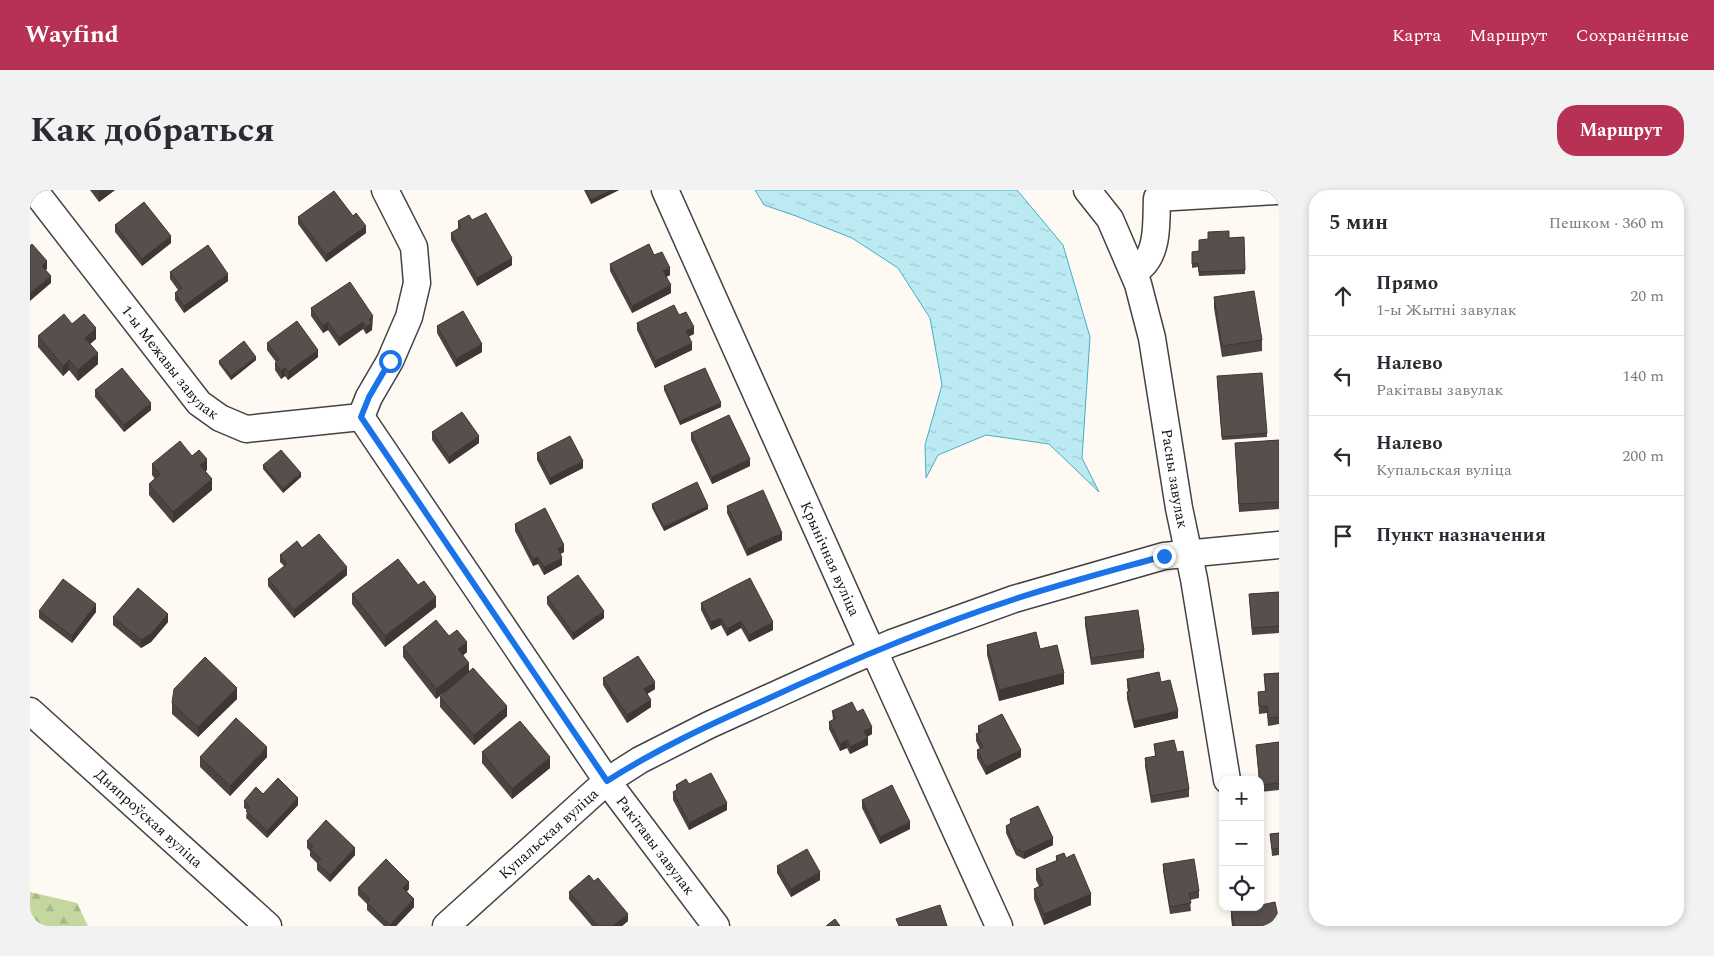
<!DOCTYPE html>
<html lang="ru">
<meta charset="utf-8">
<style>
body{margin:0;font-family:Spectral,serif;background:#f2f2f3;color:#2b2b33}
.controls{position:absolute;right:15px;bottom:15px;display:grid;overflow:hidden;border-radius:10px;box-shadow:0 2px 8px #0003}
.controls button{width:45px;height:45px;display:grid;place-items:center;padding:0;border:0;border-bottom:1px solid #e1e1e2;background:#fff;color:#2b2b33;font:25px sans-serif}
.stop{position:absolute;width:15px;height:15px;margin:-11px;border:4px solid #1a73e8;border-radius:50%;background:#fff}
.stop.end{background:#1a73e8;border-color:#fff;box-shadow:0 1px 5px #0008}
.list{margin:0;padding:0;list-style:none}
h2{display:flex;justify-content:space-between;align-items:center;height:65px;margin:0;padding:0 20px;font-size:21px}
h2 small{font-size:16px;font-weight:400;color:#7c7c81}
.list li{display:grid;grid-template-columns:32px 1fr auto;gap:15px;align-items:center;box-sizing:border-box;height:80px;padding:0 20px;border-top:1px solid #e1e1e2}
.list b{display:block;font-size:19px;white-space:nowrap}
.list p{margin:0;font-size:16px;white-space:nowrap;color:#7c7c81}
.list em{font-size:16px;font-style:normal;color:#7c7c81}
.icon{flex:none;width:28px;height:28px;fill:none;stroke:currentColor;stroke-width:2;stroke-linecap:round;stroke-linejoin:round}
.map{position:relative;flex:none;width:1249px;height:736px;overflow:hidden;border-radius:20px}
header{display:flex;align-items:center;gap:30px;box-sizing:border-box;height:70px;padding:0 25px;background:#b73155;color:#fff}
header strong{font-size:24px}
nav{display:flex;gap:28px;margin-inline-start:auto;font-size:18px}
.intro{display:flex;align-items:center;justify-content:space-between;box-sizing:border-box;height:120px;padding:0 30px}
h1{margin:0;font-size:35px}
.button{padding:12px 22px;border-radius:20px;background:#b73155;color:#fff;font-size:18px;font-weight:700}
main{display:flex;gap:30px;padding:0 30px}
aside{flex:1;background:#fff;border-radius:20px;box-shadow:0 2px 8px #0003}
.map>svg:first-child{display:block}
.forest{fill:url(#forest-firs)}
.water{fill:url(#water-ripples);stroke:#47aec4}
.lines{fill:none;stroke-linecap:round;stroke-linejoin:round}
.minor-casing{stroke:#434343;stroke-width:29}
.minor{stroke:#fff;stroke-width:26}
.wall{fill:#4c4442}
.shaded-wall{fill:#3e3736}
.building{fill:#584f4d;stroke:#3e3736}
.route{stroke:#1a73e8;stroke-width:6}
.labels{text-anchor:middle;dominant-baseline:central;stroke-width:5;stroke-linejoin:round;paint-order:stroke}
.street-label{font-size:15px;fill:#101010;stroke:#fff}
</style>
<header>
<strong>Wayfind</strong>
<nav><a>Карта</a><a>Маршрут</a><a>Сохранённые</a></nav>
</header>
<div class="intro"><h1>Как добраться</h1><a class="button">Маршрут</a></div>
<main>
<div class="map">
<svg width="1249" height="736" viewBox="0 0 1249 736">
<defs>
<pattern id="forest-firs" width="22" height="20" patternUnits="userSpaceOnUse" patternTransform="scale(1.25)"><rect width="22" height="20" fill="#c4d79f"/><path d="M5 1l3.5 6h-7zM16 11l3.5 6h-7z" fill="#a7b888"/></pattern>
<pattern id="water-ripples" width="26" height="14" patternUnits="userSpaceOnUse" patternTransform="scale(1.25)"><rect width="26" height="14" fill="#bbeaf2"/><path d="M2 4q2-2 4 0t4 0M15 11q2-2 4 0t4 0" fill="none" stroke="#a0c8ce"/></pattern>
</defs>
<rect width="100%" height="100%" fill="#fefaf3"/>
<!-- forest -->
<path class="forest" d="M0 702 47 713 58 736H0Z"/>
<!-- water -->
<path class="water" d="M725 0H987L1033 55 1060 147 1052 268 1069 302 1019 254 956 245 908 265 896 288 895 255 912 195 900 128 868 78 822 48 766 26 734 15Z"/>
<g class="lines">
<!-- minor casing -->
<g class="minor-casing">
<g id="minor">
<path id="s1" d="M4 0 169 213 190 228 216 239 331 227"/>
<path id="s2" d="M635 0 842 462 849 472 969 736"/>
<path id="s3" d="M1057 0 1080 29 1108 94 1122 148 1149 318 1164 389 1197 590"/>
<path d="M1111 77C1129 61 1126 30 1127 8L1246 1 1248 0"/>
<path id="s4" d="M331 227 577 591 686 736"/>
<path d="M331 227 339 207 360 171 379 127 387 93 384 57 355 0"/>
<path id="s5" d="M0 521 238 736"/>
<path id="s6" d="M416 736 577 591 610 570 679 535 820 471 862 453 984 409 1134 366 1249 355"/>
</g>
</g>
<!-- minor -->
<use href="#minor" class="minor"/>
</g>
<!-- wall -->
<path class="wall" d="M60 0H85L69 12Z
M554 0H589L561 14Z
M268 27 336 43 296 72 268 34Z
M442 30 482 75 447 96 421 50V43L428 39V31Z
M85 35 141 53 112 76 85 42Z
M1214 47 1215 84 1169 86 1168 77 1162 78V62L1169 61 1199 48Z
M624 65 640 85 636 87 641 103 602 123 580 81V74Z
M140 82 198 91 154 123 145 110V103L148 100 140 89Z
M1184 107 1232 150V161L1192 167 1184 118Z
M281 118 343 133 342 134V140L336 144 333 139 309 156 298 140 293 143 281 126Z
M649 125 664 144 659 146 662 160 625 178 607 140V133Z
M42 134 66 149 60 154 68 174 48 191 39 180 33 186 8 157V146Z
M407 136 452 162 426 177 407 143Z
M237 153 288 167 258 190 255 186 251 189 245 180V173L246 172 237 160Z
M226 170 201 190 189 174V171Z
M1187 190 1237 243V247L1192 250Z
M634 196 691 217 650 235 634 200Z
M65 200 121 220 94 242 65 207Z
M402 242 449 253 419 274 402 250Z
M661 243 720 276 682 294 661 250Z
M1249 250V319L1209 322 1205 253Z
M507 263 553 278 520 295 507 270Z
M162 266 177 280 175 281 182 300 143 333 119 305V294L125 289 122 285V274Z
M233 275 271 287 253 303 233 279Z
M622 314 678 319 634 341 622 318Z
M697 316 752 350 717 366 697 323Z
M485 334 534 362 530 364 532 375 514 385 508 374 503 376 485 341Z
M272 358 317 385 264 428 238 396V389L254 376 250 372V365Z
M388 395 406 417 355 457 322 414V404Z
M1249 402V443L1222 445 1219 404Z
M517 407 574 428 543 450 517 414Z
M671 413 743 440 719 452 711 438 697 446 691 435 681 440 671 420Z
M9 421 66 422 42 453 9 428Z
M83 427 138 432 121 452 111 458 83 435Z
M1055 427 1114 460V468L1061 475 1055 435Z
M419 446 437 462 433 465 439 481 477 526 444 555 410 517V507L416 501 406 509 373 467V457Z
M957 455 1010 459 1034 494 969 511 957 465Z
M1249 483V534L1238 536 1237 523 1229 524 1228 502H1235L1234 484Z
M573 488 625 499 617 504 621 517 597 533 573 495Z
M1097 489 1131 492 1148 528 1104 538 1097 509V502H1098L1097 496Z
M207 509 168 547 142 524V513Z
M802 521 827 522 842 544 837 547 838 555 820 564 817 558 810 561 799 539V532L803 530Z
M948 536 991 567 956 585 947 568V560L950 559 946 551V544L948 543Z
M1249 552V600L1230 602V590H1229L1226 555Z
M1124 554 1147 562 1159 599V607L1121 613 1115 576V568L1125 567Z
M452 562 520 578 482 609 452 573Z
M170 567H237L200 606 170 577Z
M659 594 697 620 659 640 643 610V602L646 601V595Z
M233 604 268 615 237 648 216 628 217 620 214 618V611Z
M832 610 880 639 850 654 832 618Z
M980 629 1023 655 994 669 986 665 976 643V636L980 634Z
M1249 643V665L1242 666 1240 644Z
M277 651 325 665 300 692 287 680V673L280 666V661L277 658Z
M1026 666 1036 668 1061 715 1014 735 1004 709V699L1009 696 1006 690V679L1026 671Z
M1133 674 1169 701V708L1160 710 1161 721 1140 724 1133 681Z
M747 676 790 690 761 707 747 683Z
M328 698 379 699 376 702 384 717 366 736H354L337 720V714L328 705Z
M539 702 598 731 592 736H562L539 709Z
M1231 715 1249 736H1202L1201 728V720L1211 717H1230Z"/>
<!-- shaded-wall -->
<path class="shaded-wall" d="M70 0H85L69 12V1Z
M582 0H589L561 14V10Z
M336 36V43L296 72V65Z
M141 46V53L112 76V69Z
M482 68V75L447 96V88Z
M17 71V79L12 83V76Z
M640 78V85L633 89V81Z
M198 84V91L154 123V116Z
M21 86V93L0 111V103Z
M641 95V103L602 123V116Z
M343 126 342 140 336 144V137L339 129Z
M298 132V140L293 143V136Z
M333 132V139L309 156V148Z
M664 137V144L656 148V141Z
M66 138V149L55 158V148Z
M662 153V160L625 178V171Z
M452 154V162L426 177V169Z
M288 160V167L258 190V182Z
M68 163V174L48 191V180Z
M226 167V170L201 190V186Z
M39 170V180L33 186V176Z
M255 178V186L251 189V181Z
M121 213V220L94 242V235Z
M691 213V217L650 235V231Z
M449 246V253L419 274V267Z
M177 269V280L170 285V275Z
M720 269V276L682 294V287Z
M553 271V278L520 295V288Z
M271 283V287L253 303V299Z
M182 289V300L143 333V322Z
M678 316V319L634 341V337Z
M752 343V350L717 366V359Z
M534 355V362L528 365V358Z
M508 367V374L503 376V369Z
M532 368V375L514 385V377Z
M317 377V385L264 428V420Z
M406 407V417L355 457V446Z
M66 414V422L42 453V446Z
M574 421V428L543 450V443Z
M138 424V432L121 452 111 458V450Z
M691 428V435L681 440V432Z
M711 431V438L697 446V439Z
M743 432V440L719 452V445Z
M437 452V462L428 470V459Z
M439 473V483L406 509V499Z
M1034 483V494L969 511V500Z
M625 492V499L614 506V499Z
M207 498V509L168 547V537Z
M621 510V517L597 533V525Z
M477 516V526L444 555V545Z
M1148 521V528L1104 538V531Z
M842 537V544L834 548V541Z
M838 548V555L820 564V557Z
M817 550V558L810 561V554Z
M237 557V567L200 606V596Z
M991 560V567L956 585V577Z
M520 567V578L482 609V599Z
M268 608V615L237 648V641Z
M697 613V620L659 640V633Z
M880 632V639L850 654V647Z
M1023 648V655L994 669V662Z
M325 658V665L300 692V685Z
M790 682V690L761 707V699Z
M379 692V699L373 706V698Z
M1061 704V715L1014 735V724Z
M384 709V717L366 736H360V735Z
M598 724V731L592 736H583Z"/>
<!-- building -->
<path class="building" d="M556 0H582L561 10Z
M304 1 323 26 326 23 336 36 296 65 268 27Z
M114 12 141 46 112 69 85 35Z
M456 23 482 68 447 88 421 43 431 37 428 31 439 25 442 30Z
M1199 41V48L1214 47 1215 80 1169 82 1168 73 1162 74V62L1169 61V50L1178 49V42Z
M2 54 17 71 12 76 21 86 0 103V56Z
M619 54 624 65 632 62 640 78 633 81 641 95 602 116 580 74Z
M178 55 198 84 154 116 145 103 152 98 140 82Z
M320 92 343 126 339 129 342 133 336 137 333 132 309 148 298 132 293 136 281 118Z
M1224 101 1232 150 1192 156 1184 107Z
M644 115 649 125 656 122 664 137 656 141 662 153 625 171 607 133Z
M433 121 452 154 426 169 407 136Z
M34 124 42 134 54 124 66 138 55 148 68 163 48 180 39 170 33 176 8 146Z
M267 131 288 160 258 182 255 178 251 181 245 173 249 169 237 153Z
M214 151 226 167 201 186 189 171Z
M92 178 121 213 94 235 65 200Z
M675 178 691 213 650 231 634 196Z
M1232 183 1237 243 1192 247 1187 186Z
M432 222 449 246 419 267 402 242Z
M699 225 720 269 682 287 661 243Z
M540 246 553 271 520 288 507 263Z
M1249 250V312L1209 314 1205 253Z
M150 251 162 266 169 260 177 269 170 275 182 289 143 322 119 294 130 284 122 274Z
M251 260 271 283 253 299 233 275Z
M667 292 678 316 634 337 622 314Z
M733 300 752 343 717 359 697 316Z
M515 318 534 355 528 358 532 368 514 377 508 367 503 369 485 334Z
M289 344 317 377 264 420 238 389 257 374 250 365 267 351 272 358Z
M368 369 388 395 394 391 406 407 355 446 322 404Z
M548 385 574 421 543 443 517 407Z
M720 388 743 432 719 445 711 431 697 439 691 428 681 432 671 413Z
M33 389 66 414 42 446 9 421Z
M108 398 138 424 121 444 111 450 83 427Z
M1249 402V436L1222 438 1219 404Z
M1108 420 1114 460 1061 468 1055 427Z
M406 430 419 446 427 440 437 452 428 459 439 473 406 499 373 457Z
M1006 442 1010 459 1027 455 1034 483 969 500 957 455Z
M608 466 625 492 614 499 621 510 597 525 573 488Z
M175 467 207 498 168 537 142 513 144 499Z
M443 478 477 516 444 545 410 507Z
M1129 482 1131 492 1140 490 1148 521 1104 531 1097 502 1100 501 1097 489Z
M1249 483V527L1238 528 1237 516H1229L1228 502 1236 501 1234 484Z
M822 512 827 522 833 519 842 537 834 541 838 548 820 557 817 550 810 554 799 532 806 528 802 521Z
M972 524 991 560 956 577 947 560 953 557 946 544 951 542 948 536Z
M206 528 237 557 200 596 170 567Z
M490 531 520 567 482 599 452 562Z
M1144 550 1147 562 1153 561 1159 599 1121 606 1115 568 1126 566 1124 554Z
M1249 552V593L1230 595 1226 555Z
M681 583 697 613 659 633 643 602 648 599 646 595 656 589 659 594Z
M248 588 268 608 237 641 216 621 220 617 214 611 226 597 233 604Z
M862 595 880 632 850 647 832 610Z
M1008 616 1023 648 994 662 986 658 976 636 981 633 980 629Z
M296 630 325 658 300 685 287 673 291 669 280 659 283 656 277 651Z
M1249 643V658L1242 659 1240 644Z
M777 659 790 682 761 699 747 676Z
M1034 663 1036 668 1044 664 1061 704 1014 724 1004 699 1013 695 1006 679 1028 670 1026 666Z
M356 669 379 692 373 698 384 709 360 735 337 713 340 709 328 698Z
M1164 669 1169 701 1159 703 1161 713 1140 717 1133 674Z
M559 685 564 691 568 688 598 724 583 736H568L539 702Z
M1230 711 1231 715 1245 712 1249 731V736H1204L1201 720 1212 717H1230Z
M910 715 917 736H869L866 729Z
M805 729 810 736H796Z"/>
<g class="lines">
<!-- route -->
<path class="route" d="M360 171 339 207 331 227 577 591C627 559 681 534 735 510 817 472 899 437 985 409 1034 393 1084 380 1134 366"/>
</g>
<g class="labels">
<!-- street labels -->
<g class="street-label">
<text stroke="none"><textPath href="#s1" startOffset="220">1-ы Межавы завулак</textPath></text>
<text stroke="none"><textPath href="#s3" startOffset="306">Расны завулак</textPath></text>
<text stroke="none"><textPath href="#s2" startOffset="404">Крынічная вуліца</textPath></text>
<text stroke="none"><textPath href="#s5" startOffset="160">Дняпроўская вуліца</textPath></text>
<text stroke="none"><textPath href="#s6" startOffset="138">Купальская вуліца</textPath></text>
<text stroke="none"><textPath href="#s4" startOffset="520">Ракітавы завулак</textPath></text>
</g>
</g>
</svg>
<div class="controls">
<button>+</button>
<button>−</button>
<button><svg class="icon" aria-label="locate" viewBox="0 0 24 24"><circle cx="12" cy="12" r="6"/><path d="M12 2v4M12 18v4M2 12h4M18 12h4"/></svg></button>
</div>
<div class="stop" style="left:360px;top:171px"></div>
<div class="stop end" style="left:1134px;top:366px"></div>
</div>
<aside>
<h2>5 мин<small>Пешком · 360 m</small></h2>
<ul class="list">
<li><svg class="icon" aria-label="ahead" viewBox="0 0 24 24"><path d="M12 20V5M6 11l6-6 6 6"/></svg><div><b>Прямо</b><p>1-ы Жытні завулак</p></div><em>20 m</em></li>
<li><svg class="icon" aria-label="left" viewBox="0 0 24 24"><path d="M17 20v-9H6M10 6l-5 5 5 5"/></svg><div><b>Налево</b><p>Ракітавы завулак</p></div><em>140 m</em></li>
<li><svg class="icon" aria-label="left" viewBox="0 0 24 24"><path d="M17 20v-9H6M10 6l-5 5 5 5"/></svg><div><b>Налево</b><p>Купальская вуліца</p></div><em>200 m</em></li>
<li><svg class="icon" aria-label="arrive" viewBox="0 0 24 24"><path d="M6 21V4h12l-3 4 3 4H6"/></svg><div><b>Пункт назначения</b></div></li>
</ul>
</aside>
</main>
